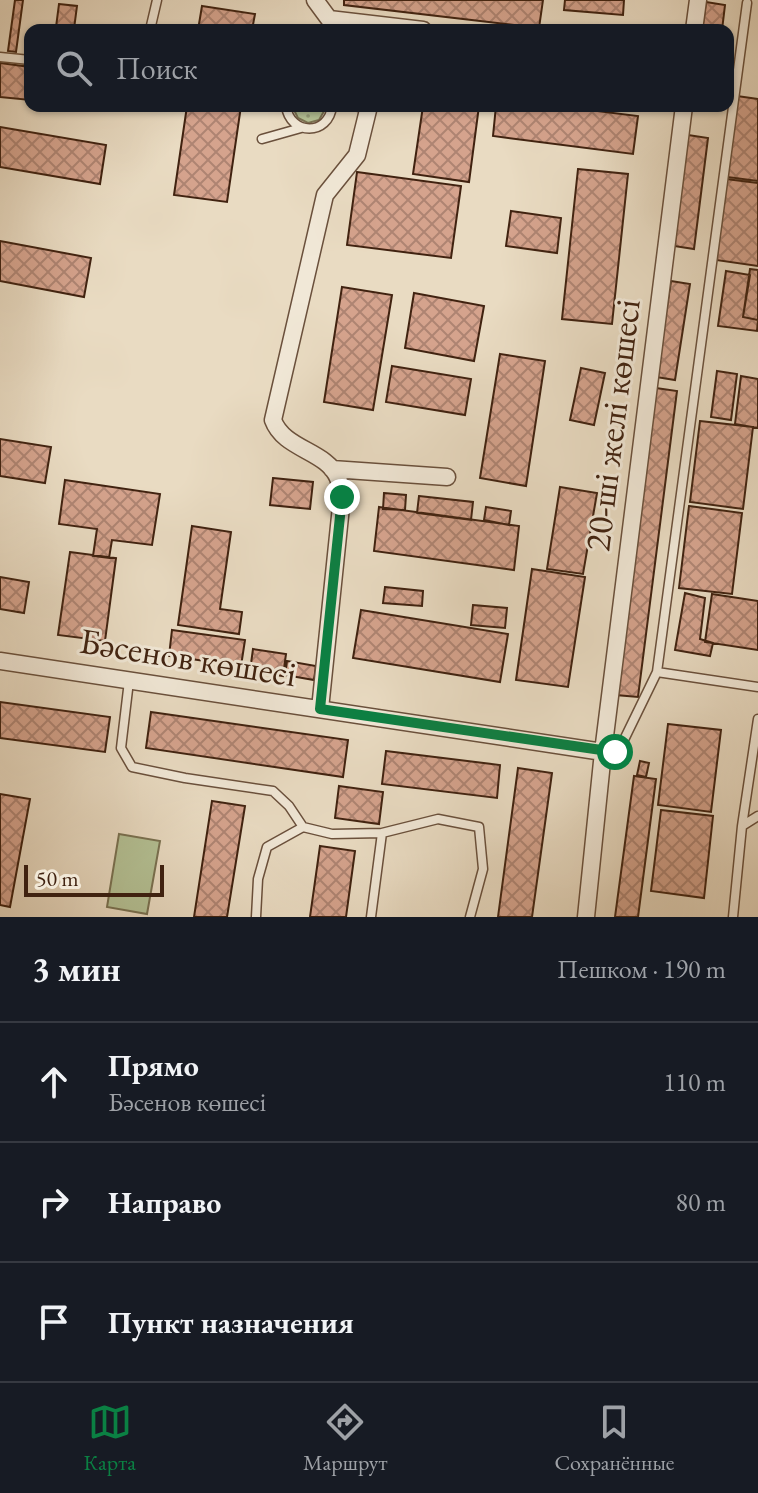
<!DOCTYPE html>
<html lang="ru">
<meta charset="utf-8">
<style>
body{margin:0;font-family:"EB Garamond",serif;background:#242831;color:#f1f3f6}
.scale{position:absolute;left:24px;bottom:20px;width:140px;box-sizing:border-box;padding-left:8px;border:4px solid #402210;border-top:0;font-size:22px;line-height:28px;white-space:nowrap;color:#402210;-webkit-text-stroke:6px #f1e8d7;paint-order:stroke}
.stop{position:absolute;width:24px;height:24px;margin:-18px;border:6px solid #0b8043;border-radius:50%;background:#fff}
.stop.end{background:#0b8043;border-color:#fff;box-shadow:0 2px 8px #0008}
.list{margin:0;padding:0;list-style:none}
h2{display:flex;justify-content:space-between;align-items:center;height:104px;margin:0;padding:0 32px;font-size:34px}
h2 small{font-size:26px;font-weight:400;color:#9ea1a6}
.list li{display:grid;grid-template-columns:52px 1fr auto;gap:24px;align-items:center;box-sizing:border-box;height:120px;padding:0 32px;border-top:2px solid #363941}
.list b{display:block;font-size:30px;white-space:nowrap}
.list p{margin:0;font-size:26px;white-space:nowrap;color:#9ea1a6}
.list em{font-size:26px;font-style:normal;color:#9ea1a6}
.icon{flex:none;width:44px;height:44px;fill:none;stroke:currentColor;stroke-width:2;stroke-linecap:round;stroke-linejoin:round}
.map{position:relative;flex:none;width:758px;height:917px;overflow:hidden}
.search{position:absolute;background:#171b24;box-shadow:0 2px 6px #0004;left:24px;right:24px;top:24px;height:88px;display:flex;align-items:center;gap:20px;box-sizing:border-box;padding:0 28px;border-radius:16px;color:#9ea1a6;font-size:30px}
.sheet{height:464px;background:#171b24}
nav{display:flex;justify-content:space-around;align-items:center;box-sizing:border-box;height:112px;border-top:2px solid #363941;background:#171b24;font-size:22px;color:#9ea1a6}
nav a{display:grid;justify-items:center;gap:4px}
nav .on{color:#0b8043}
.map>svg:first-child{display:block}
.grass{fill:url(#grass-dots);stroke:#7a7252;stroke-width:2}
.park{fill:#b4c195;stroke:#7a7252;stroke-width:2}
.building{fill:url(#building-cross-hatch);stroke:#402210;stroke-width:2}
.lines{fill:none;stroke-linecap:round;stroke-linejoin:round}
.service-casing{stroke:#6a503c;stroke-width:11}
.minor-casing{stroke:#6a503c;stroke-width:19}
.service{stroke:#f1e8d7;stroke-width:8}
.minor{stroke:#f1e8d7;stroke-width:16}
.route{stroke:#0b8043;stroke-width:10}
.labels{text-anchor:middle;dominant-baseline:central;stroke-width:6;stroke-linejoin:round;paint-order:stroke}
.street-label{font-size:36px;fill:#402210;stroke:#f1e8d7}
</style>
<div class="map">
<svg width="758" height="917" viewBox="0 0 758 917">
<defs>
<pattern id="grass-dots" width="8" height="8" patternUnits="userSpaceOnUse" patternTransform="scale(2)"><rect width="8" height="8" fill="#b4c195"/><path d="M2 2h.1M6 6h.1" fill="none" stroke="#949c78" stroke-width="1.8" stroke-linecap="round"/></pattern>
<pattern id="building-cross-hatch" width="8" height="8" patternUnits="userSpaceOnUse" patternTransform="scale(2)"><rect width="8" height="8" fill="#d5a38d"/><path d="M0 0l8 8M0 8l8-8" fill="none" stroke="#ae8472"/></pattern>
</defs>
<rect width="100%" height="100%" fill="#e9dbc2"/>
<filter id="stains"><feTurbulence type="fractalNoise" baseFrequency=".0025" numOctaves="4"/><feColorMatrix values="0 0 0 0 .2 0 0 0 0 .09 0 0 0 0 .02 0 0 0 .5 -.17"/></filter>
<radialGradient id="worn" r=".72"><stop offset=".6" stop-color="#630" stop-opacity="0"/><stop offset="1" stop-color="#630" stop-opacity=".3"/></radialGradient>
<!-- grass -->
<path class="grass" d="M292 106H327L319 120 308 123 298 118Z"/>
<!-- park -->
<path class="park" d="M119 834 160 841 147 914 107 907Z"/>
<!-- building -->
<path class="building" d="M15 0H23L16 52 8 51Z
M344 0H543L539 28 344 5Z
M565 0H624L623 15 564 10Z
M706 2 725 5 722 30H702Z
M59 4 77 6 74 29 56 27Z
M202 6 255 14 252 30H198Z
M0 63 30 67V100L0 97Z
M737 96 758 99V181L727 177Z
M187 106H241L227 202 174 195Z
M423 106H479L469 182 413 174Z
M496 106H557L638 116 633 154 493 136Z
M0 127 106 145 100 184 0 167Z
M688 135 708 138 694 249 674 246Z
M578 169 628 174 612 324 562 319Z
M357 172 461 186 451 258 347 245Z
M726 179 758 183V266L716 260Z
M511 211 561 218 557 253 506 246Z
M0 241 91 258 84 297 0 281Z
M750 269 758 270V320L743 317Z
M726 271 750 275 743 317 758 320 757 331 718 326Z
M671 281 690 284 675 380 656 377Z
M342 287 392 295 373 410 324 402Z
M414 293 484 306 474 361 405 348Z
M500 354 545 361 526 486 480 478Z
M392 366 471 379 465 415 386 402Z
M581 368 605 373 594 425 570 420Z
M717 371 737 374 731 420 711 417Z
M741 376 758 379V428L735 424Z
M656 388 677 391 638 697 616 695Z
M700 421 753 427 743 509 690 502Z
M0 439 51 447 45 483 0 476Z
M273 478 313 482 310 509 270 505Z
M65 480 160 494 152 545 112 540 109 558 93 556 97 529 59 524Z
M560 487 597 493 583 574 547 569Z
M384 493 406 495 405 510 383 509Z
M419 496 473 502 471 520 417 513Z
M689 506 742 513 732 594 679 588Z
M379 507 519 526 514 570 374 551Z
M486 507 511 511 509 525 484 520Z
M192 526 231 532 220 609 242 612 239 634 178 625Z
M70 552 116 558 105 641 58 635Z
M532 569 585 577 568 687 516 680Z
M0 577 29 582 24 613 0 609Z
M385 587 423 591 422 606 383 603Z
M685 593 705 598 700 639 713 643 710 656 675 650Z
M712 594 758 601V650L705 642Z
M473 605 507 608 505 628 471 625Z
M361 610 508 634 500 682 353 658Z
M172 630 245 640 241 666 169 656Z
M253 649 286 654 283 676 250 671Z
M287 661 316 666 314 680 285 675Z
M0 702 110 717 105 752 0 738Z
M151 712 348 740 343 777 146 748Z
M668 724 721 730 711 812 658 805Z
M386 751 500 765 497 798 382 784Z
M640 761 649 763 646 777 637 775Z
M518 768 552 773 532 917H498Z
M634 776 656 779 638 917H615Z
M339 786 383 792 379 824 335 818Z
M0 794 30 799 10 907 0 905Z
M212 801 245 806 227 917H194Z
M661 810 713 816 704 898 651 891Z
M320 846 355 851 346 917H310Z"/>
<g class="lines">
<!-- service casing -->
<g class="service-casing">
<path id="service" d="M747 3 657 672 758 687
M150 30 157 0
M0 57 30 60
M286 106C290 136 329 136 332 106
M352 106 369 108
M262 139 301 128
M129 681 121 748 132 767 185 778 273 791 289 806 303 827 332 834 382 833 371 917
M604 752H615L620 748 657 672
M742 826 758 719
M382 833 438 819 479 827 483 869 470 917
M256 917 258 879 267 847 303 827
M733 917 742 826 758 816"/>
</g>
<!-- minor casing -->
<g class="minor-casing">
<path id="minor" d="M315 0 329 19 423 30
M694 30 698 0
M332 469 447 477
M0 661 603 752
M320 709 342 497C341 491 340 484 338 478 326 450 284 450 273 420L325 195 357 155 369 106
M586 917 603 752 684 106"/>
</g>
<!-- service -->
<use href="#service" class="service"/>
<!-- minor -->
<use href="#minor" class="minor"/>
</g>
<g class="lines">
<!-- route -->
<path class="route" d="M342 497 320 709 615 752"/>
</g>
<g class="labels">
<!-- street labels -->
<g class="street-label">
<text transform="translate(612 425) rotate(-83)">20-ші желі көшесі</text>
<text transform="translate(188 657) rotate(9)">Бәсенов көшесі</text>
</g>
</g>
<rect width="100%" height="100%" filter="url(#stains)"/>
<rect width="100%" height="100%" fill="url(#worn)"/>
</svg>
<div class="scale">50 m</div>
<div class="stop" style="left:615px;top:752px"></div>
<div class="stop end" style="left:342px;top:497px"></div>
<div class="search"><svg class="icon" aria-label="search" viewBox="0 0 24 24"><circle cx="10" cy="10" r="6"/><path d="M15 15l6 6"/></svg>Поиск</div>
</div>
<section class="sheet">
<h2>3 мин<small>Пешком · 190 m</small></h2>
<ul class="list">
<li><svg class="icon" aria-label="ahead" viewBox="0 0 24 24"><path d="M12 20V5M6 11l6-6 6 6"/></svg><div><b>Прямо</b><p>Бәсенов көшесі</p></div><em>110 m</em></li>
<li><svg class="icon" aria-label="right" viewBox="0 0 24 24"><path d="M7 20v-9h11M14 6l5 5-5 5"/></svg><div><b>Направо</b></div><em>80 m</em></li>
<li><svg class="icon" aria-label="arrive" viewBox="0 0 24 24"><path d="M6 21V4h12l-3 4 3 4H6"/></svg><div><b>Пункт назначения</b></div></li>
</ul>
</section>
<nav>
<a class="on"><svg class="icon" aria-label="map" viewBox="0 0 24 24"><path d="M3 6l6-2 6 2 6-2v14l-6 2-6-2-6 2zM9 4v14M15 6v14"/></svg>Карта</a>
<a><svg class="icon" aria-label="directions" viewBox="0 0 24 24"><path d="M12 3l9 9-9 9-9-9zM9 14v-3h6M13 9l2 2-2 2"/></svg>Маршрут</a>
<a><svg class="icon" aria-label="saved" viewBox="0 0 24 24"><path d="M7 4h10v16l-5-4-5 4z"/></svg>Сохранённые</a>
</nav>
